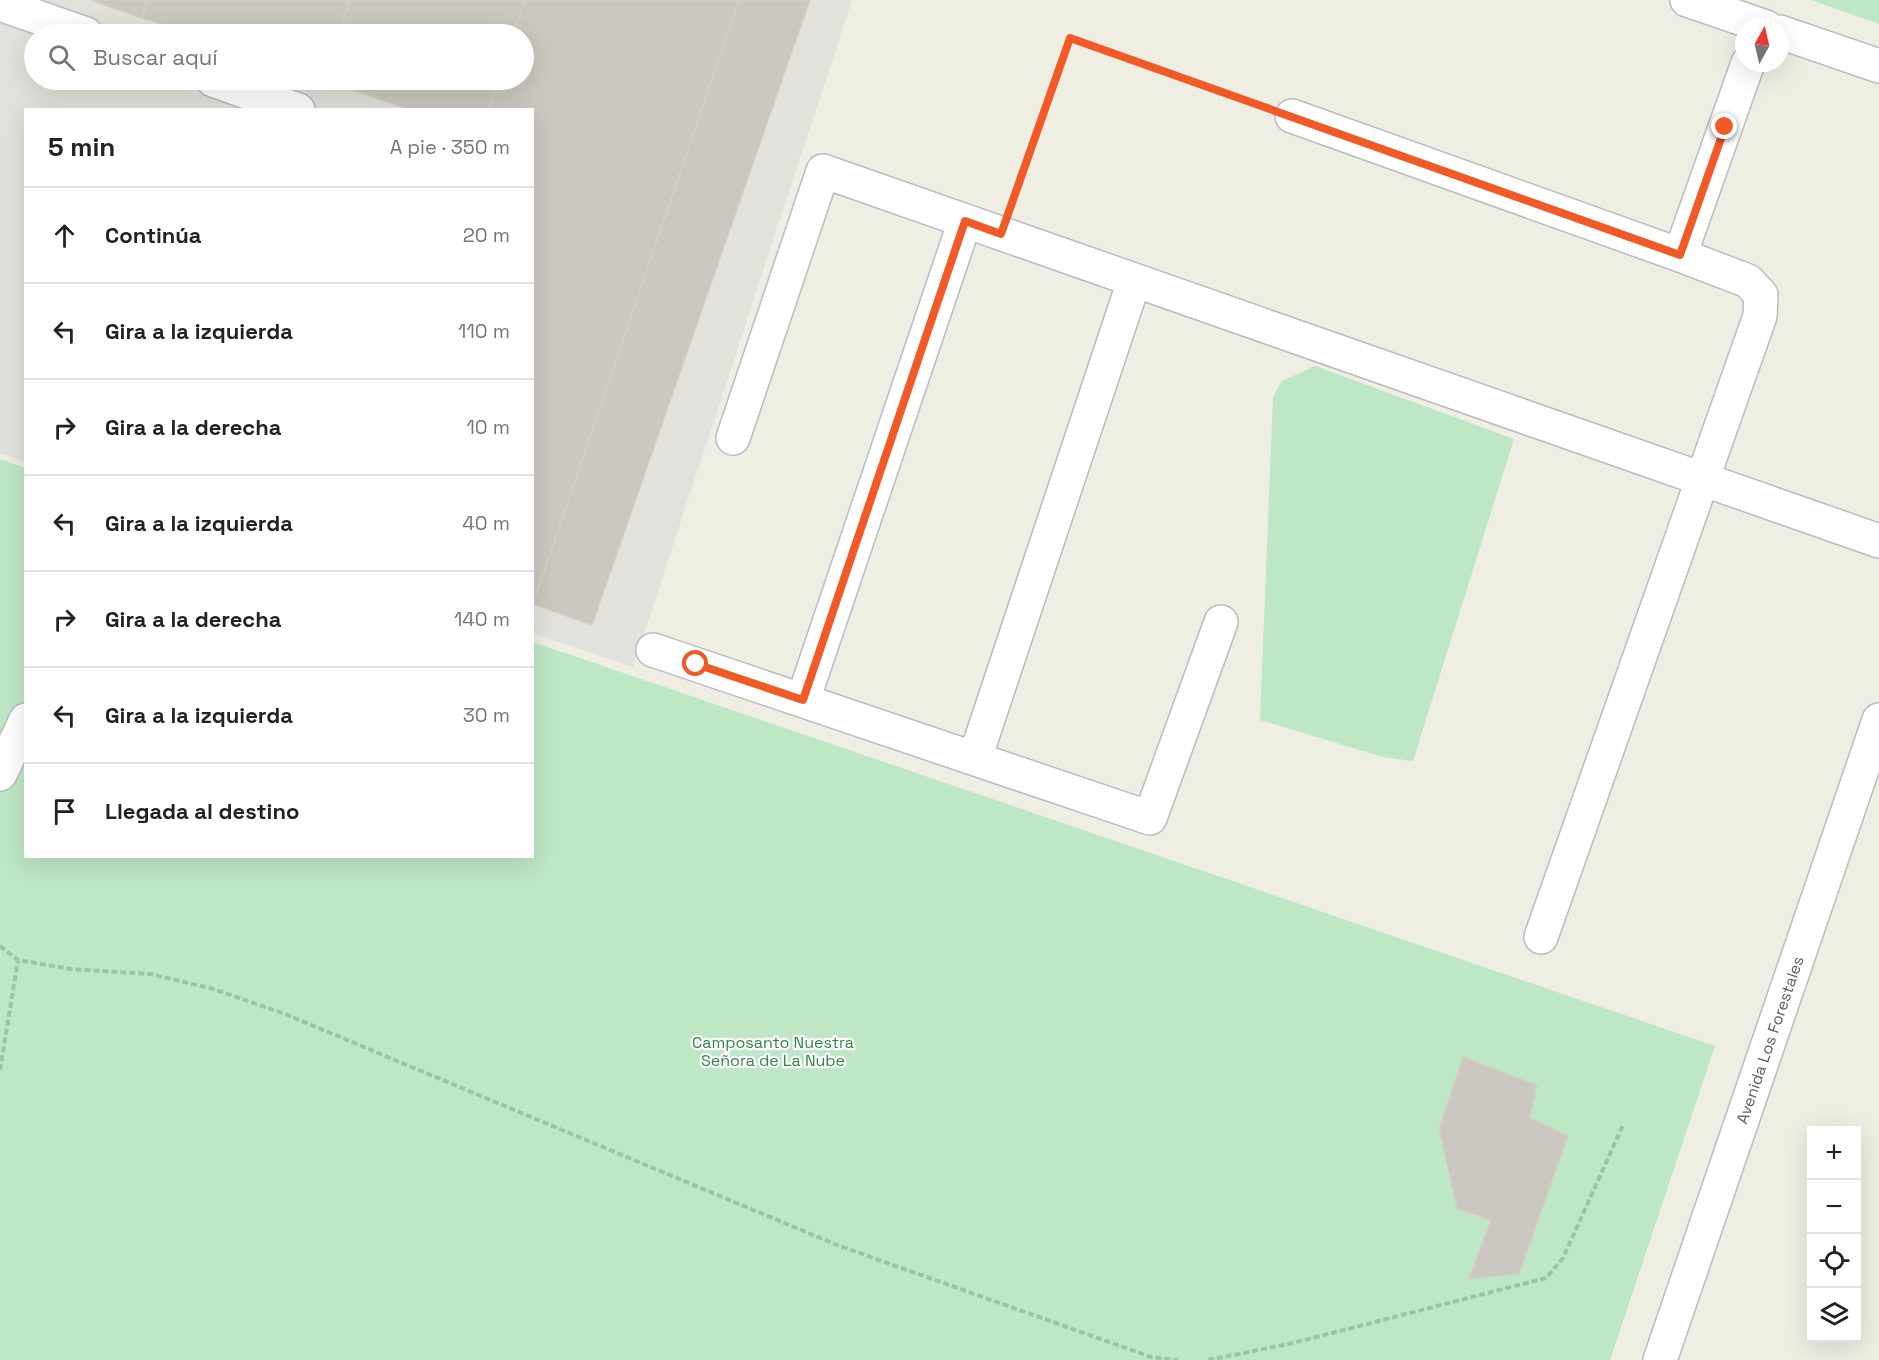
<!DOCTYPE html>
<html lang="es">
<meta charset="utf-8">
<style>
body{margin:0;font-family:"Space Grotesk",sans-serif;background:#f6f6f6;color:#222}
.controls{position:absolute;right:18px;bottom:18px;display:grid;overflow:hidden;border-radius:0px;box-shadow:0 6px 24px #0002}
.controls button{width:54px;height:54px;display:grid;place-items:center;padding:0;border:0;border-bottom:2px solid #e0e0e0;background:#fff;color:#222;font:30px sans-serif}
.compass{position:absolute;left:1735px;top:18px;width:54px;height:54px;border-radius:50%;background:#fff;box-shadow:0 6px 24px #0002;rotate:8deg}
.stop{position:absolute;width:18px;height:18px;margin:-14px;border:4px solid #f15927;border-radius:50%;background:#fff}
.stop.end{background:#f15927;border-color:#fff;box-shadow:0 2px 6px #0008}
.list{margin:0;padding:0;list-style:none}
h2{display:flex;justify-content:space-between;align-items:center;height:78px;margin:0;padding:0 24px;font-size:26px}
h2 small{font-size:20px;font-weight:400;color:#767676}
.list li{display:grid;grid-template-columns:39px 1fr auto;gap:18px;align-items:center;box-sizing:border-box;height:96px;padding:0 24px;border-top:2px solid #e0e0e0}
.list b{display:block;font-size:22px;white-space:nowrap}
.list em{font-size:20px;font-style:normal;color:#767676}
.icon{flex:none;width:33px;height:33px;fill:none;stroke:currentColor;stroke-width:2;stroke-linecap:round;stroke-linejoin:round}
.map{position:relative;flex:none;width:1879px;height:1360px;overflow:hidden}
.search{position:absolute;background:#fff;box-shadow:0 6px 24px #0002;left:24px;top:24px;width:510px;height:66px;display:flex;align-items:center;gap:15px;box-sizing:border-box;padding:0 21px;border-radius:33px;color:#767676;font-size:22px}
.panel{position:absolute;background:#fff;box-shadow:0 6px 24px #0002;left:24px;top:108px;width:510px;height:750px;border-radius:0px}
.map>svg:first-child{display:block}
.industrial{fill:#e2e1db;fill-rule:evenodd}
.green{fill:#bee7c5}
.building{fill:#cac8c0;stroke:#d4d1c1;stroke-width:1.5}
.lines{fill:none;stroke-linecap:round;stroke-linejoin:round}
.minor-casing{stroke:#bbbcc3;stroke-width:36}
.path{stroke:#96c6ac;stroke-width:4;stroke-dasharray:6 3;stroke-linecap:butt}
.minor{stroke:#fff;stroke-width:33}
.route{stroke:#f15927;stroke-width:8}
.labels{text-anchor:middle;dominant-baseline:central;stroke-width:4.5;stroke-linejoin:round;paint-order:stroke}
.street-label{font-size:16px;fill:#5b5e65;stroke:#fff}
.park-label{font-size:16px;fill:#318643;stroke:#fff}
</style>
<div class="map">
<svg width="1879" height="1360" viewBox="0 0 1879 1360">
<rect width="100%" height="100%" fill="#efeee3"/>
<!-- industrial -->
<path class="industrial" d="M0 0H852L633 667 533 633 532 110H26L25 462 0 453ZM34 34H524V80H34Z"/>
<!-- green -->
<path class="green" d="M1811 0H1879V24Z
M1315 366 1514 439 1413 761 1383 757 1260 720 1273 397 1282 381Z
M0 459 25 468 26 856H532L533 642 1715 1046 1610 1360H0Z"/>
<!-- building -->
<path class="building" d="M90 0H148L142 18Z
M148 0H350L338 34H190L142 18Z
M350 0H525L513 34H338Z
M525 0H739L532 607V110H488L498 80H524V34H513Z
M739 0H810L592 625 533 604Z
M323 80H498L488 110H411Z
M1463 1057 1537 1085 1530 1118 1568 1136 1519 1274 1469 1279 1491 1220 1457 1209 1439 1128Z"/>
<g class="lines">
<!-- minor casing -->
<g class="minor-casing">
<path id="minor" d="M1687 0 1766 27
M0 4 86 34
M1780 32 1879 66
M213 80 298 110
M1292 116 1680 255 1748 281 1761 295 1760 316 1541 937
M1680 255 1748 63
M733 438 823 171 1879 541
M653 650 1150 818 1221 622
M803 700 965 221
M975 758 1134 281
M0 774 26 720
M1660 1360 1879 720"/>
</g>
<!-- path -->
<path class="path" d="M1012 203 1070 38 1263 106
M0 946 18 960 71 969 150 974 210 988 285 1014 837 1245 1151 1357 1178 1360
M0 1070 18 960
M1208 1360 1293 1343 1546 1278 1563 1258 1623 1125"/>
<!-- minor -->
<use href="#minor" class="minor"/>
</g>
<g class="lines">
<!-- route -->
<path class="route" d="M696 664 803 700 965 221 1001 234 1070 38 1680 255 1725 127"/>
</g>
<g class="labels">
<!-- street labels -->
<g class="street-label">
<text transform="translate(1770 1040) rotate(-71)">Avenida Los Forestales</text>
</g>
<!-- park labels -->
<g class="park-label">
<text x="773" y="1042">Camposanto Nuestra<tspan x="773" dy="18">Señora de La Nube</tspan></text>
</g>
</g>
</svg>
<div class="controls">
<button>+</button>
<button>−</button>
<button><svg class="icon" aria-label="locate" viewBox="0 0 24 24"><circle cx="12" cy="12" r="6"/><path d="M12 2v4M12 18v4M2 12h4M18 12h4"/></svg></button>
<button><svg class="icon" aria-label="layers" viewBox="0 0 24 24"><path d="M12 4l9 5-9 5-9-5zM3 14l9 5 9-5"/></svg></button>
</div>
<svg class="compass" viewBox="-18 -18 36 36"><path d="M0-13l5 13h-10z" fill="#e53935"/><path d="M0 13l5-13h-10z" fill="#767676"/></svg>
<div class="stop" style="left:696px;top:664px"></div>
<div class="stop end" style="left:1725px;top:127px"></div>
<div class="search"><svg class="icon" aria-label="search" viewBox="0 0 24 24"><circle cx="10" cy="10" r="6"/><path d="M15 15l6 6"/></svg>Buscar aquí</div>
<section class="panel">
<h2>5 min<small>A pie · 350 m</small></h2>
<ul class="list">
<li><svg class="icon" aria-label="ahead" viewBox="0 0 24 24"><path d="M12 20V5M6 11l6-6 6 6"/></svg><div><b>Continúa</b></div><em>20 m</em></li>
<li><svg class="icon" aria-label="left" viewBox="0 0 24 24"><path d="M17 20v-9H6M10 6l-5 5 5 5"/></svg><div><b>Gira a la izquierda</b></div><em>110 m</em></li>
<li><svg class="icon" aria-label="right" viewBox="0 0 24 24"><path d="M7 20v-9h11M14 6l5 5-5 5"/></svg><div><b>Gira a la derecha</b></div><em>10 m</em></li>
<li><svg class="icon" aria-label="left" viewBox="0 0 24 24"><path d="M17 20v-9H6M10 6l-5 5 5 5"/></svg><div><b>Gira a la izquierda</b></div><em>40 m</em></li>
<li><svg class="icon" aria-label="right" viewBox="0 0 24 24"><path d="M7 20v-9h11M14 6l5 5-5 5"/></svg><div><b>Gira a la derecha</b></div><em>140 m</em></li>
<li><svg class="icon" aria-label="left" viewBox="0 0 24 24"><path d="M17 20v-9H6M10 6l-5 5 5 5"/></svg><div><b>Gira a la izquierda</b></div><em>30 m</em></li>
<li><svg class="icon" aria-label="arrive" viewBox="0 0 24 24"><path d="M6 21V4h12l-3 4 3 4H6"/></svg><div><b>Llegada al destino</b></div></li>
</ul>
</section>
</div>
